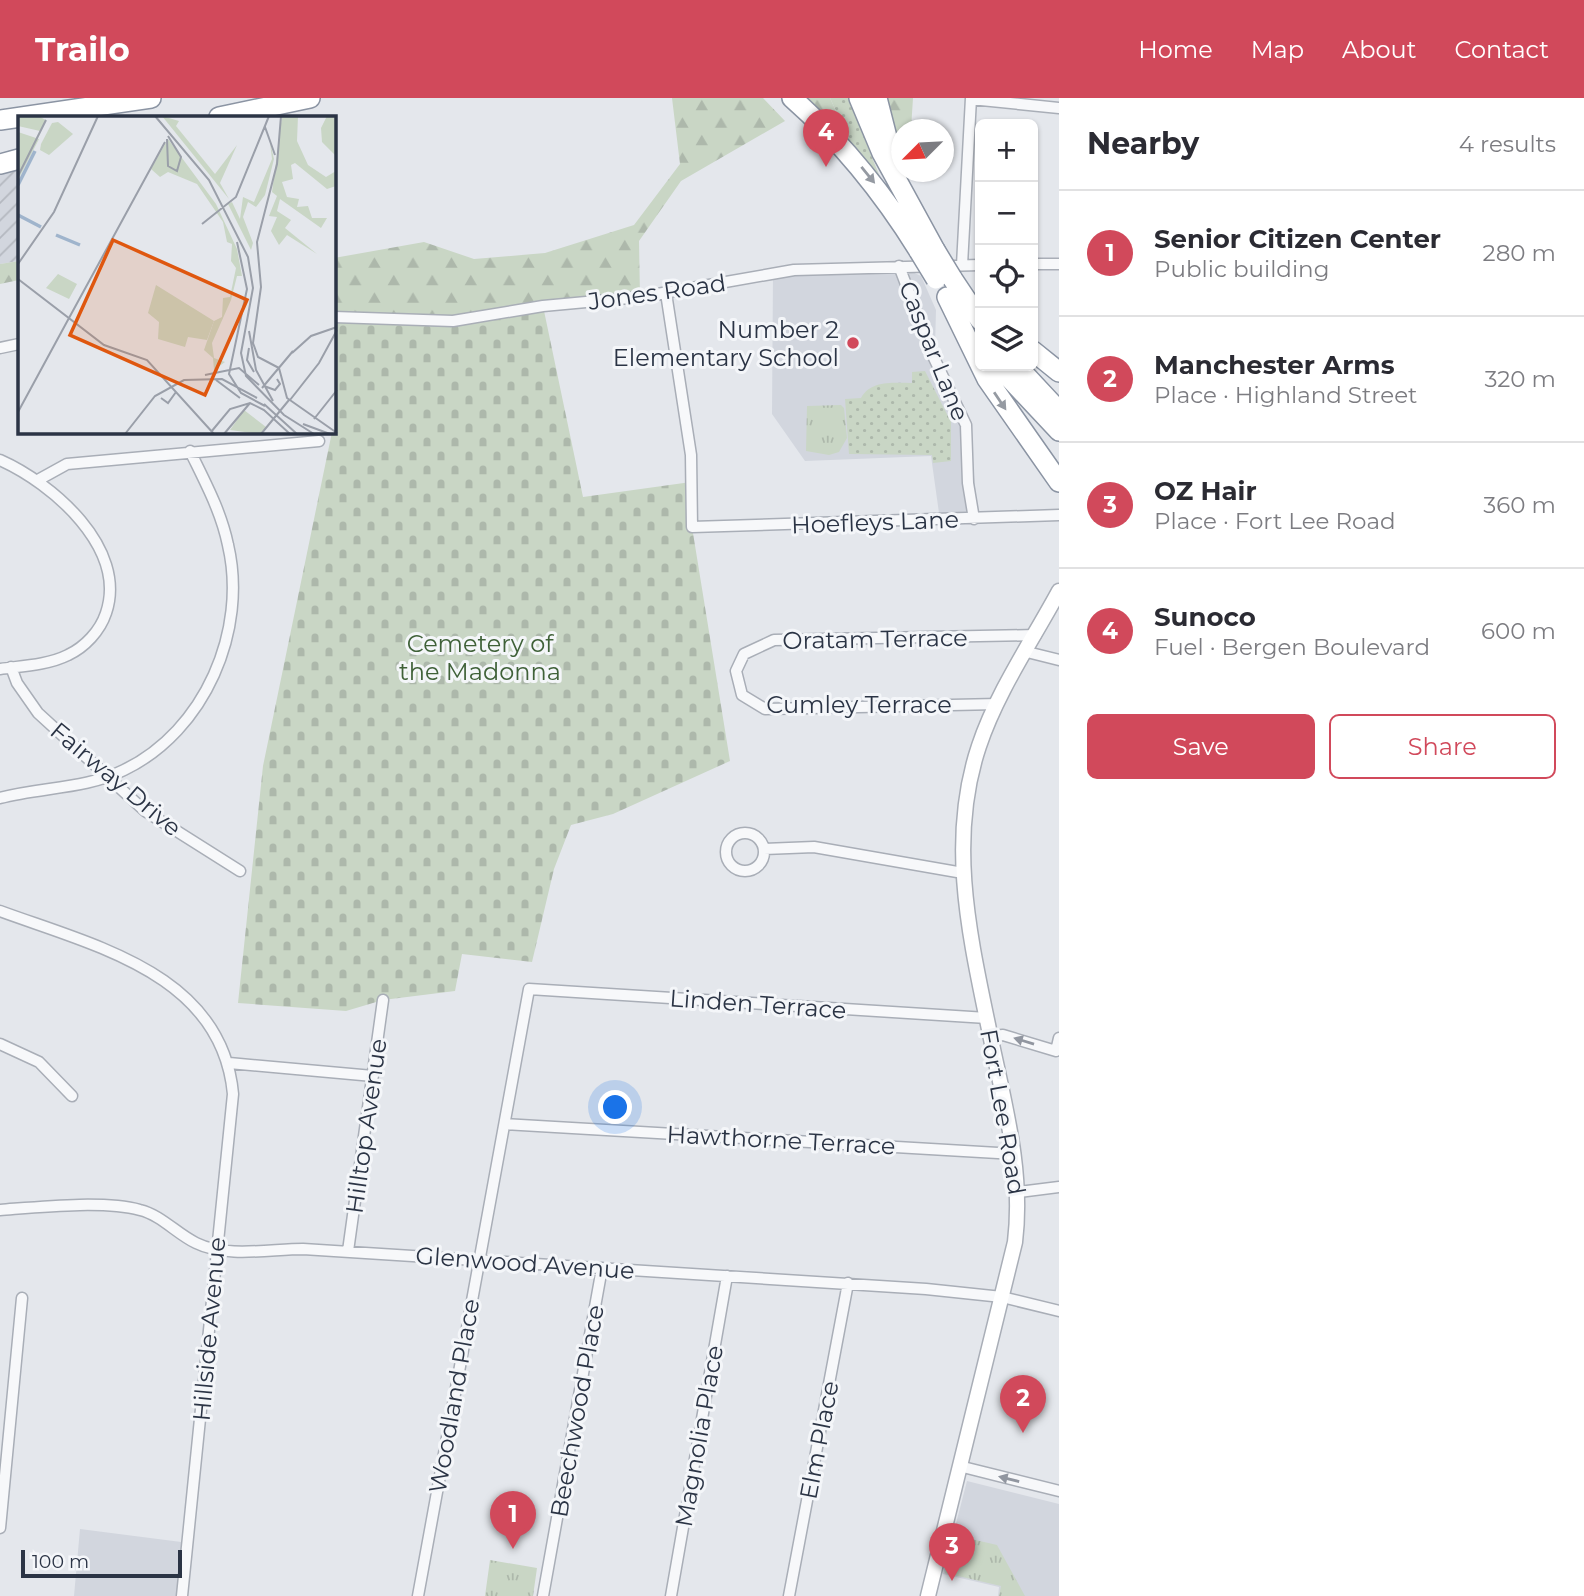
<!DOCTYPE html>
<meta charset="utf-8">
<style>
body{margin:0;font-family:Montserrat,sans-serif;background:#f2f2f3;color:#2b2b33}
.controls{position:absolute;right:21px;top:21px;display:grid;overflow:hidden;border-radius:10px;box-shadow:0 2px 5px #0004}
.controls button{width:63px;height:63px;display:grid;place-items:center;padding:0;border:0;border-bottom:2px solid #e1e1e2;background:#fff;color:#2b2b33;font:35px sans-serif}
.compass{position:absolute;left:891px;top:21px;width:63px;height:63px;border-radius:50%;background:#fff;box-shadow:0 2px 5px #0004;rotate:246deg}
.scale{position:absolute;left:21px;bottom:18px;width:161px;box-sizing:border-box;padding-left:7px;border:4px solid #2b3445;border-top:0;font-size:19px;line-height:24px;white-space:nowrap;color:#2b3445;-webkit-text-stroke:5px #f4f6f9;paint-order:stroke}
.you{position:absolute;left:616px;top:1010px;width:24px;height:24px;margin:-18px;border:5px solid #fff;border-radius:50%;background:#1a73e8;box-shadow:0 0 0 10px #1a73e833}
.badge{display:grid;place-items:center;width:46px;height:46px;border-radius:50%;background:#d1495b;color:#fff;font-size:23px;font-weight:700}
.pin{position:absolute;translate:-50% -58px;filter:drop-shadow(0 2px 4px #0008)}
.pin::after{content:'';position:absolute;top:37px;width:24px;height:21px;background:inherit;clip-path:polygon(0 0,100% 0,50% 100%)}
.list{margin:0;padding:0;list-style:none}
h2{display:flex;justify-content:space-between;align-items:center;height:91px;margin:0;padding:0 28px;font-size:30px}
h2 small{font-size:23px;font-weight:400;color:#7c7c81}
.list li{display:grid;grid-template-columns:46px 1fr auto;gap:21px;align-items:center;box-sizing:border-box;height:126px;padding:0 28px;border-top:2px solid #e1e1e2}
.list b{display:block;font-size:26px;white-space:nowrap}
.list p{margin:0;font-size:23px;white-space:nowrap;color:#7c7c81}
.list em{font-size:23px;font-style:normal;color:#7c7c81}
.actions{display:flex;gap:14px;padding:21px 28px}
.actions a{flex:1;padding:16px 0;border:2px solid #d1495b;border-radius:10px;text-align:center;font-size:24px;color:#d1495b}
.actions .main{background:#d1495b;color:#fff}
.icon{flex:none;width:38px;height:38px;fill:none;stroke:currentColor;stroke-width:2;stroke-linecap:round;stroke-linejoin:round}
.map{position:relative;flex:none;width:1059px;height:1498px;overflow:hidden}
header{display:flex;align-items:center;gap:42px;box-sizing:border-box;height:98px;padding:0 35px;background:#d1495b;color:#fff}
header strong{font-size:33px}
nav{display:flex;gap:38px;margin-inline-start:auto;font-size:24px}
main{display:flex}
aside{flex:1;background:#fff}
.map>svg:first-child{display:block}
.built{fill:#d2d6de}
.industrial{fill:url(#industrial-furrows)}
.grass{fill:url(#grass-dots)}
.forest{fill:url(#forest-firs)}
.cemetery{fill:url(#cemetery-stones)}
.park{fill:url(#park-tufts)}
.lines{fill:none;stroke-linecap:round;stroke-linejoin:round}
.street-casing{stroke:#a9aeb7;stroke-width:13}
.secondary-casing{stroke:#a9aeb7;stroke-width:17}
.highway-casing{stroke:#8b94a3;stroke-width:22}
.street{stroke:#f7f8fa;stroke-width:10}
.secondary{stroke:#fff;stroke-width:14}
.highway{stroke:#fff;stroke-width:19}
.highway-bridge-casing{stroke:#8b94a3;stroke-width:22;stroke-linecap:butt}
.highway-bridge{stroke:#fff;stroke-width:19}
.oneway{fill:#959aa2}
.oneway2{fill:#9196a0}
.poi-dot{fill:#d1495b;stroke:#f4f6f9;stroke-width:2.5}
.labels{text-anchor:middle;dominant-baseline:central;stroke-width:6;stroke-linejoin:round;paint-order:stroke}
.street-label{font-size:24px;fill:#2b3445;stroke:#f4f6f9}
.poi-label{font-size:24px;fill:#2b3445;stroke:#f4f6f9;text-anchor:end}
.park-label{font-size:24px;fill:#3f6138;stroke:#f4f6f9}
.inset-river{fill:none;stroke:#9fb4cc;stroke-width:3.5}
.inset-road{fill:none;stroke:#9a9fa9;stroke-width:2}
.view{fill:#df570f;fill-opacity:0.15;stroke:#df570f;stroke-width:3.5}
.inset-edge{fill:none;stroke:#2b3445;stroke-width:3.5}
</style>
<header>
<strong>Trailo</strong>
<nav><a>Home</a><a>Map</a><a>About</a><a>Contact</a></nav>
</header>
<main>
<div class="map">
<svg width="1059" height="1498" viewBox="0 0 1059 1498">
<defs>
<pattern id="industrial-furrows" width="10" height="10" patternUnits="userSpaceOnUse" patternTransform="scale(1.75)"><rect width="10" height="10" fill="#d2d6de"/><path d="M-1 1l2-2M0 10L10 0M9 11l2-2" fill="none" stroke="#b4b8c0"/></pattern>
<pattern id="grass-dots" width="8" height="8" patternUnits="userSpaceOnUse" patternTransform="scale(1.75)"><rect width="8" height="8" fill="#c9d6c5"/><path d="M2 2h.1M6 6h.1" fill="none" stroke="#adb8ab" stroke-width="1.8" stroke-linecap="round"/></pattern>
<pattern id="forest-firs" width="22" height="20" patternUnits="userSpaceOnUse" patternTransform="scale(1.75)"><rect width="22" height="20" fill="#c9d6c5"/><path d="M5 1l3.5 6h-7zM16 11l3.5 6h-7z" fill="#adb8ab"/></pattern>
<pattern id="cemetery-stones" width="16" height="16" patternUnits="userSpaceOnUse" patternTransform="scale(1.75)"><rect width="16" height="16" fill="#c9d6c5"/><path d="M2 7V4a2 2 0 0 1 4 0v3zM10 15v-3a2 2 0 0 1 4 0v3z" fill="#adb8ab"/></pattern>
<pattern id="park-tufts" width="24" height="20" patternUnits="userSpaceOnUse" patternTransform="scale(1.75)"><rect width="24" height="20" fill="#c9d6c5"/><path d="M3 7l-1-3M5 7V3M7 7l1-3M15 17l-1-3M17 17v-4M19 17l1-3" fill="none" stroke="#adb8ab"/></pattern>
</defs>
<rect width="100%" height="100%" fill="#e4e7ec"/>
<!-- built -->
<path class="built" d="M899 168 921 178 936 212 935 249 970 328 977 413 939 415 931 358 805 363 772 316 773 176Z
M967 1383 1059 1406V1498H998L999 1489 943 1476Z
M80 1431 189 1445 182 1498H74Z"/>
<!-- industrial -->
<path class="industrial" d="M19 61V163L0 166V65Z"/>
<!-- grass -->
<path class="grass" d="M830 0H848L882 84 833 26 836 13Z
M925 273 951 324V363L933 365 932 357 849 356 845 301 861 300C871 282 893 285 912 285V274Z"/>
<!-- forest -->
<path class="forest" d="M672 0H763L785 23 681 83 639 143 640 199 453 223 334 218V160L424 144 474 161 545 155 634 127 680 66Z
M806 0H830L836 13 833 26Z
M886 0H913L911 31 902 32 901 53 898 52Z
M19 163V182L0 186V166Z"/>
<!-- cemetery -->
<path class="cemetery" d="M543 208 583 399 691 384 692 429 730 663 613 716 571 727 554 771 532 864 462 856 455 893 383 902 346 913 238 905 263 668 332 334H334L335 218 453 223Z"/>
<!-- park -->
<path class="park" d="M841 307 844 310 847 340 839 354 829 357 806 353 807 308Z
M954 1437 997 1447 1025 1498H999L1001 1488 945 1475Z
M490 1462 537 1470 533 1498H485Z"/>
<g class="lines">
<!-- street casing -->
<g class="street-casing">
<path id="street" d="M971 1 1059 10
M1033 166H1059
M962 167 971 0
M899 168 934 260 966 327 968 385 974 421
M666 195 691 357 692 429 1059 417
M334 219 453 223 543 208 640 199 794 172 980 167
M0 250 19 246
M0 362C52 385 128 450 106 515 100 533 85 549 68 557 48 567 22 568 0 571
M38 382 67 366 319 343
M1027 554 1059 562
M11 569 17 585 38 615 145 713 240 773
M998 606 765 611 742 597 736 573 744 556 774 542 1036 537
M0 700C41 689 86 691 124 672 205 633 248 532 228 447 221 413 205 384 190 353
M726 754a19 19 0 1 1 38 0a19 19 0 1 1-38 0Z
M764 751 814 749 963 775
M0 813C95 848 222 876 233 996L182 1498
M991 938 1003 937 1056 953 1059 940
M0 946 39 964 72 998
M229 965 373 978
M505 1026 1015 1056
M1019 1094 1059 1089
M0 1112C39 1109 103 1102 140 1112 161 1117 177 1136 196 1145 226 1160 271 1151 303 1151L926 1191 1002 1199 1059 1213
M348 1153 383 902
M959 1368 1059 1393
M0 1430 22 1200
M418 1498 529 891 987 920
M543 1498 602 1170
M671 1498 727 1178
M789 1498 848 1185"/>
</g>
<!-- secondary casing -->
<g class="secondary-casing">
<path id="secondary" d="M928 1498 1015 1144C1023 1078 1007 1016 993 951 973 851 945 749 979 648 997 594 1032 543 1059 493"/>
</g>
<!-- highway casing -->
<g class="highway-casing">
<path id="highway" d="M792 0C843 45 883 95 919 153
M859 0 882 55 935 152
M877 0 888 43
M219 19 310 0
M0 22 151 0
M0 66 19 61
M952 180 980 222
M947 199 987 281 1059 384
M1033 253 1059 274
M998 268 1059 333
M1017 268 1059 313"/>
</g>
<!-- street -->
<use href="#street" class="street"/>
<!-- secondary -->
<use href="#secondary" class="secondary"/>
<!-- highway -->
<use href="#highway" class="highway"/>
<!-- highway-bridge casing -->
<g class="highway-bridge-casing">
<path id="highway-bridge" d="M935 152 952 180
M919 153 936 181"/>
</g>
<!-- highway-bridge -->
<use href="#highway-bridge" class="highway-bridge"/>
</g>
<!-- one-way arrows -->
<defs><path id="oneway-solid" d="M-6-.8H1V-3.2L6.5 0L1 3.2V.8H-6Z" transform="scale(1.75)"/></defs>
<g class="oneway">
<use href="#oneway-solid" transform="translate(868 77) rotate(51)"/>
<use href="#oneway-solid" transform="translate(1000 303) rotate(56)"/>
</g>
<g class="oneway2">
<use href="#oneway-solid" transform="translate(1024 943) rotate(-163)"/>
<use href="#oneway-solid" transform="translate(1009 1381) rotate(-166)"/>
</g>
<!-- markers -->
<circle class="poi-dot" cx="853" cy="245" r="7"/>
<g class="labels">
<!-- street labels -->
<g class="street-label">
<text transform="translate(657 194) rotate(-8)">Jones Road</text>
<text transform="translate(934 253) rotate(68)">Caspar Lane</text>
<text transform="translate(875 424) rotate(-2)">Hoefleys Lane</text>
<text transform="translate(875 541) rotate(-1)">Oratam Terrace</text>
<text x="859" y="606">Cumley Terrace</text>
<text transform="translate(116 681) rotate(40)">Fairway Drive</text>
<text transform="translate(758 906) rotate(4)">Linden Terrace</text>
<text transform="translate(1003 1014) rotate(80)">Fort Lee Road</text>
<text transform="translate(366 1028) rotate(-82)">Hilltop Avenue</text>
<text transform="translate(781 1042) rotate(3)">Hawthorne Terrace</text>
<text transform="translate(525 1165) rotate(4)">Glenwood Avenue</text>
<text transform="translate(209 1231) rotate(-85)">Hillside Avenue</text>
<text transform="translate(454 1298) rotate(-80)">Woodland Place</text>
<text transform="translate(577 1313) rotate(-80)">Beechwood Place</text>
<text transform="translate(699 1338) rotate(-80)">Magnolia Place</text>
<text transform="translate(819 1342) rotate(-79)">Elm Place</text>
</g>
<!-- poi labels -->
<g class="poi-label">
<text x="839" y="231">Number 2<tspan x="839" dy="28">Elementary School</tspan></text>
</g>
<!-- park labels -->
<g class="park-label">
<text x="480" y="545">Cemetery of<tspan x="480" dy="28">the Madonna</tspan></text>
</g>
</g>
<!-- overview -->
<g transform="translate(18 18)">
<rect width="318" height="318" fill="#e4e7ec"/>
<path d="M144 0 161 5 158 10 197 58 219 29 202 67 211 83ZM264 0H280L279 25 290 49 308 61 318 55V70L309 73 277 47 273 49 275 63 264 66 269 81 281 83 279 91 290 90 294 102H309L303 112 262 83 259 95 273 104 267 112 299 138 269 119 261 129 253 115 259 101 251 100 259 80 254 76ZM309 0H318V40L304 26 303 12ZM150 23 198 88 219 133 224 160H219L213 184 194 227 196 242 207 246 196 254 195 242 186 234 196 205 204 201 205 182 212 181 218 152 213 145 214 128 209 126 205 106 179 68 150 56 142 61 133 53ZM252 26 256 43 247 79 238 91 230 86 225 101 235 127 233 134 210 88 214 86 222 103 225 81 236 86 254 43Z" fill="#c9d6c5"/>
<path d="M138 169 196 205 189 224 170 221 167 231 140 223 141 206 130 197Z" fill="#c9d6c5"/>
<path d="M0 0H20L28 4 22 15 0 10ZM0 16 21 23 0 64ZM40 158 59 168 51 183 28 172ZM226 294 248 311 242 318 212 314Z" fill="#c9d6c5"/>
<path d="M40 6 55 18 31 39 22 34 23 28 34 7Z" fill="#c9d6c5"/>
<path class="inset-river" d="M0 69 17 35M0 99 23 111M38 119 62 129"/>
<path class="inset-road" d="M137 0 191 64 230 141 235 172 223 237 228 260 266 299 296 318M247 11 257 39M149 23 150 50 159 55 163 41 150 20M0 60 28 4M184 108 218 81 251 0M219 126 229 173 211 258 223 277 247 290M0 148 36 96 80 0M0 163 86 229 129 244 196 318M51 202 147 26M231 215 238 254 255 285M231 232 229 244 236 256M274 237 293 220 319 211M261 252 269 282 319 317M261 252 240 241 235 227 243 171 239 126 259 48 263 0M187 259 221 252 241 269M198 264 222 282M246 270 257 274 262 268 259 263M244 272 275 235M143 282 150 287 158 276M272 284 301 247 319 214M246 288 279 318M0 296 51 202M296 303 319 274M285 308 312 318M193 316 212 293 232 287 246 294 272 318M107 318 137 280 166 264 204 263 239 282M206 318 232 287M243 318 271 284"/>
<path class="view" d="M95 124 229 184 187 279 52 219Z"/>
<rect width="318" height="318" class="inset-edge"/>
</g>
</svg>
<div class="controls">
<button>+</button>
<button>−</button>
<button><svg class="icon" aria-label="locate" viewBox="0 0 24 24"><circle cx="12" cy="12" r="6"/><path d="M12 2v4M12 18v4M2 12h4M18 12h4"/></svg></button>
<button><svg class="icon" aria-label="layers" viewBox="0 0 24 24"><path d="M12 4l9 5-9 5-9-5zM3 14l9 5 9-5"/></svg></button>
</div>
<svg class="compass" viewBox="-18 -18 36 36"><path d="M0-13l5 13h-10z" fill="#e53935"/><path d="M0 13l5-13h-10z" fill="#7c7c81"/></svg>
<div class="scale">100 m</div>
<div class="you"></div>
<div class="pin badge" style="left:513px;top:1451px">1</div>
<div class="pin badge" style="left:1023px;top:1335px">2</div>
<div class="pin badge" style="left:952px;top:1483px">3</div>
<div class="pin badge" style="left:826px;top:69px">4</div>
</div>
<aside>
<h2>Nearby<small>4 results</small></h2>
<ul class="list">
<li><span class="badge">1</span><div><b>Senior Citizen Center</b><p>Public building</p></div><em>280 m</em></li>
<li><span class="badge">2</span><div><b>Manchester Arms</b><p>Place · Highland Street</p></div><em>320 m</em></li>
<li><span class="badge">3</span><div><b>OZ Hair</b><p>Place · Fort Lee Road</p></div><em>360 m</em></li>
<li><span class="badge">4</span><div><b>Sunoco</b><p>Fuel · Bergen Boulevard</p></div><em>600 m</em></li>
</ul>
<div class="actions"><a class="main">Save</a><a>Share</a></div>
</aside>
</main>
